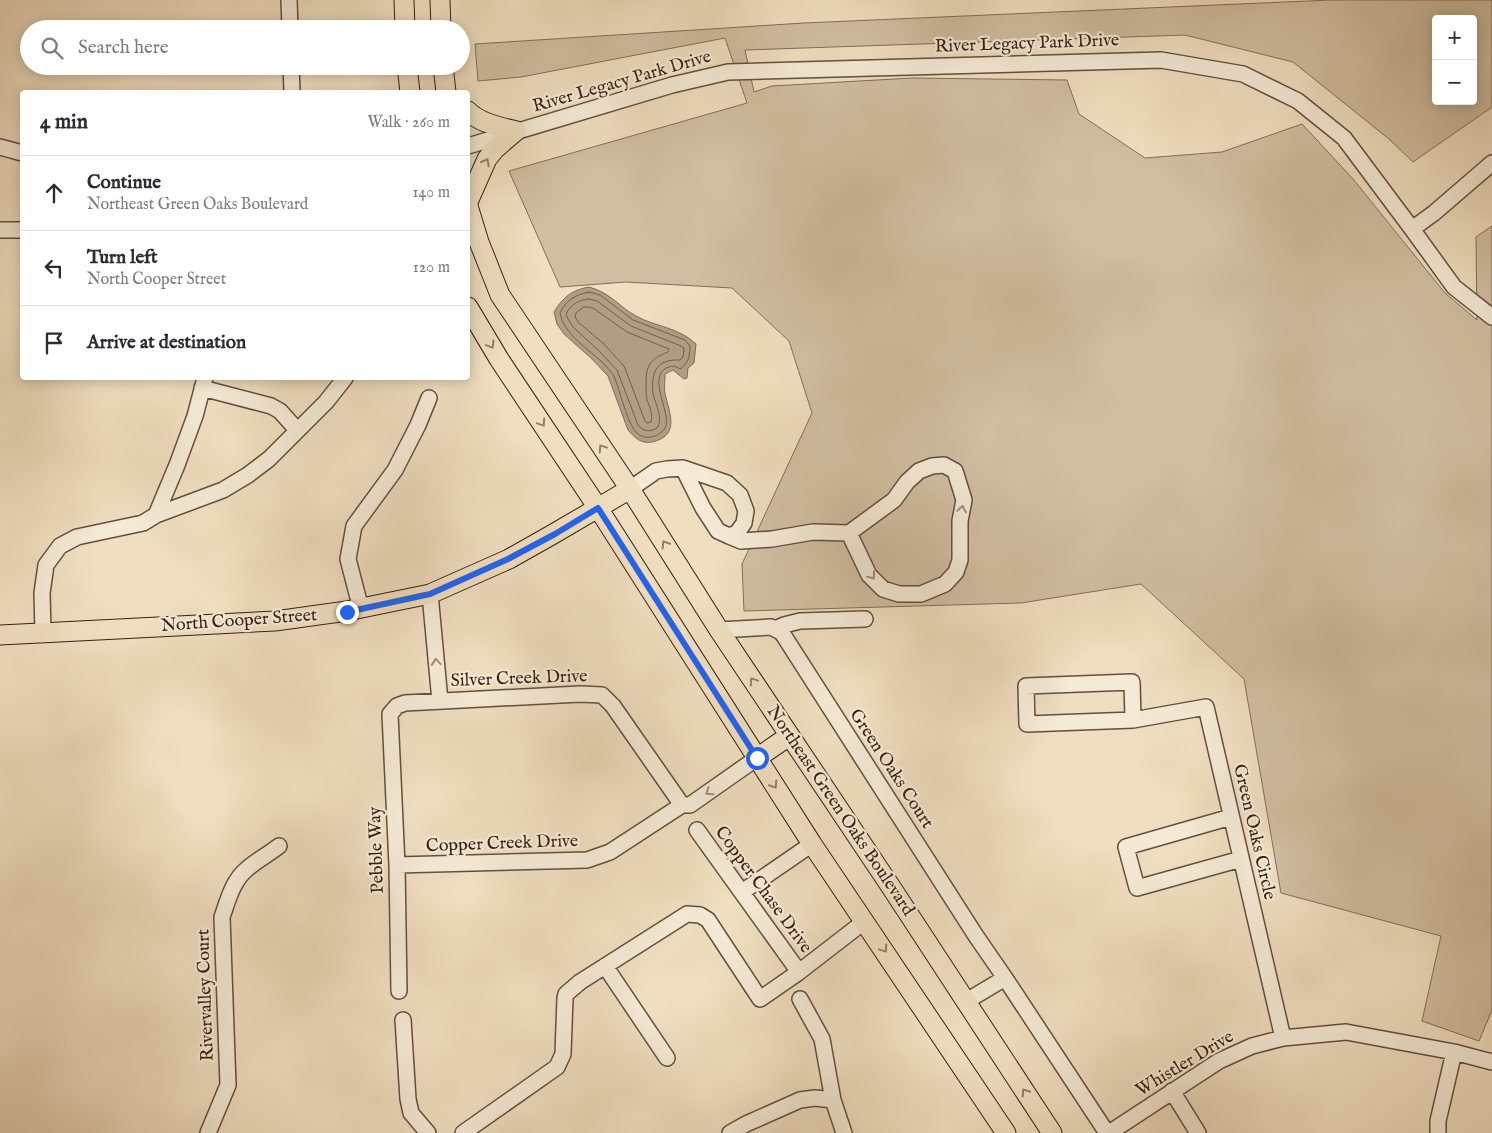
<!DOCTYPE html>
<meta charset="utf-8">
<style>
body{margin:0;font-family:"IM FELL English",serif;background:#f7f7f7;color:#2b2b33}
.controls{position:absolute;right:15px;top:15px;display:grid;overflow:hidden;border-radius:5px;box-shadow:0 2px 12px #0003}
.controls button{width:45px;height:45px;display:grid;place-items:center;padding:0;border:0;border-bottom:1px solid #e1e1e2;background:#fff;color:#2b2b33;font:25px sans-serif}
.stop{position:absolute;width:15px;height:15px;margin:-11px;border:4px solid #2563eb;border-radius:50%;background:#fff}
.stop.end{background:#2563eb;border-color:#fff;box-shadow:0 1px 5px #0008}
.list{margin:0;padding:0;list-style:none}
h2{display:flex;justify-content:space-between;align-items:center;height:65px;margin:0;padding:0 20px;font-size:21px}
h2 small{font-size:16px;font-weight:400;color:#7c7c81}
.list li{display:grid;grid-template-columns:32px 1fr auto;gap:15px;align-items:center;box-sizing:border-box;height:75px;padding:0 20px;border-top:1px solid #e1e1e2}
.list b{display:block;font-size:19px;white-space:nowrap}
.list p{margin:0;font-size:16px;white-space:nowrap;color:#7c7c81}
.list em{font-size:16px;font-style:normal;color:#7c7c81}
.icon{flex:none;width:28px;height:28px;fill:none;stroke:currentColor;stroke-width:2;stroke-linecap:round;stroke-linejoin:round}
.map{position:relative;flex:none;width:1492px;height:1133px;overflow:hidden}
.search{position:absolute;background:#fff;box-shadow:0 2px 12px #0003;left:20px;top:20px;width:450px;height:55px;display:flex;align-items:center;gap:12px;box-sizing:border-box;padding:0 18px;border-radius:28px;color:#7c7c81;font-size:19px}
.panel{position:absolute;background:#fff;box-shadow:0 2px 12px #0003;left:20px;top:90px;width:450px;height:290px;border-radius:5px}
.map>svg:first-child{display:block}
.green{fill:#d0bea2;stroke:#836e5a;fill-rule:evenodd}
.water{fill:#b09d84;stroke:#7f6b56}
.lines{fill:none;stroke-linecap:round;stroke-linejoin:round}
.shore{stroke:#735e4a;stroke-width:1}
.minor-casing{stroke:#644f3d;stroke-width:18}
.major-casing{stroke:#361f11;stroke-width:21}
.minor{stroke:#f5ead6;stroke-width:15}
.major{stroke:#efdec0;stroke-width:19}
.oneway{stroke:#927e68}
.oneway2{stroke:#9f8f7d}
.route{stroke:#2563eb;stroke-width:6}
.labels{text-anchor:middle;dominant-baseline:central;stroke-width:4.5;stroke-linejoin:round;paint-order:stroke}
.street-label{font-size:18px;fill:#361f11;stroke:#f5ead6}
</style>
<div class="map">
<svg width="1492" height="1133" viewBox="0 0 1492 1133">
<rect width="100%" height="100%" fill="#efdec0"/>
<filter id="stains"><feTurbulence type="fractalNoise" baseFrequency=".004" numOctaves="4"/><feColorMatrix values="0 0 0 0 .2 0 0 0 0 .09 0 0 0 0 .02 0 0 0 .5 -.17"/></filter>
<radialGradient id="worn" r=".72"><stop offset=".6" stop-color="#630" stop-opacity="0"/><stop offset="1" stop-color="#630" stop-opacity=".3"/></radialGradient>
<!-- green -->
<path class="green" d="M1331 0H1492V107L1413 162 1389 139 1293 62 1185 35 745 50 754 92 772 86 912 78 1067 80 1079 114 1145 158 1222 152 1302 124 1353 179 1445 293 1477 320 1476 237 1492 226V1010L1479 1041 1422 1021 1441 936 1281 893 1244 679 1141 584 1021 603 744 611 742 564 812 413 789 341 732 288 626 282 560 287 509 171 747 103 725 38 521 77 478 81 475 44 804 23ZM1436 19H1473V101H1436Z"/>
<!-- water -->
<path class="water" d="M589 287C611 293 618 306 636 316 656 327 678 327 696 344L694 363 688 368 687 378 684 379 673 370 665 374C665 381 664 388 665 394 670 414 680 436 652 442 641 444 635 438 628 430L608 376 591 358 564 334 557 324 554 312C563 297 572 290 589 287Z"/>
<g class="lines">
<!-- shore -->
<path class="shore" d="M589 292 600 295 633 320 685 340 690 346C690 356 688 364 680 369 675 366 673 365 666 368 648 378 670 411 666 426 664 431 660 434 655 436 649 438 642 438 637 433 627 424 620 390 614 376 611 371 607 368 604 364 589 349 564 335 560 313 566 300 575 295 589 292Z
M589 299 597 301 631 326 681 346 684 348 683 357 680 360C657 359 651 371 653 393 655 404 664 418 657 428 650 432 644 432 638 425L617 370 598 350 573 327 568 319 566 314C571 304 579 300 589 299Z
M584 307H588L593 308 627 332 669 349 668 352C650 359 646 365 646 384 646 390 646 395 647 400 650 407 653 415 651 422L647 423 645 421 624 366 604 344 578 322 575 317 576 313Z"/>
<!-- minor casing -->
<g class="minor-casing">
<path id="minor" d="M289 0 290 29
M291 66 292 92
M468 146 672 85 728 72 1161 60 1243 74 1298 101 1344 138 1412 229 1454 287 1492 317
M0 147 22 153
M1412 229 1434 213 1492 163
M0 230H22
M202 388 271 406 280 411 297 430
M630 489 656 471 667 469 683 468 727 483 740 495 746 511 744 523 737 533 729 536 718 531 703 508 683 468
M156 515 223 490 248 475 269 459 326 402 345 378
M729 536 741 541 772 539 813 532 849 533 894 500 907 482 919 471 932 466 944 465 955 471 964 500 960 521V560L956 572 945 584 921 594H899L883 589 869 575 849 533
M430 594 440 701
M361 609 348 559 354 526 395 470 418 425 429 398
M775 629 784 625 800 621 865 619
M719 630 771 627 781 632 784 636 976 936 1005 978 1107 1133
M43 633 42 593 46 565 60 546 77 537 143 523 156 515 177 465 195 416 205 378
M1133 720 1132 682 1026 686 1027 724 1133 720 1206 707 1283 1038
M1231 817 1126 847 1137 888 1241 859
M697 830 799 972
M397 865 587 860 610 852 682 805H690L757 758
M742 892 812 844
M605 966 667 1058
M399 991 397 865 390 714 397 706 405 703 580 694 602 695 613 706 682 805
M800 999 822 1039 833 1100 844 1133
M965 1002 1005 978
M403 1020 408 1099 411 1113 428 1133
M1172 1091 1198 1133
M208 1133 228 1085 222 917C228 900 233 880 247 869 257 860 269 854 279 846
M463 1133 557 1067 563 1054 565 998 566 994 580 982 687 914 700 915 708 920 760 999 799 972 865 921
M730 1133 746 1124 800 1100 815 1098 833 1100
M1109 1133 1219 1061 1252 1046 1283 1038 1346 1032 1454 1052 1492 1062
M1438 1133V1121L1454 1052"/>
</g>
<!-- major casing -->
<g class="major-casing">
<path id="major" d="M404 0 405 29
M440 0 441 29
M407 66 410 92
M443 66 446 92
M468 111C479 123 501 127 516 131
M468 202 487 159 495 149 516 131
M468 206 479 242 500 295 630 489 719 630 891 887 1052 1133
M468 307 499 359 598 508 812 844 1006 1133
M0 635 275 621 347 611 430 594 509 559 555 533 630 489
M757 758 789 736"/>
</g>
<!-- minor -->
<use href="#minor" class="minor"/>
<!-- major -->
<use href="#major" class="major"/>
</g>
<!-- one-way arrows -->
<defs><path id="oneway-chevron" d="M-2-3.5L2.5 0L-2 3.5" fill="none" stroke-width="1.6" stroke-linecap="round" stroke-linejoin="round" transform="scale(1.25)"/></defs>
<g class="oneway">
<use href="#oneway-chevron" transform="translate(486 162) rotate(-62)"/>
<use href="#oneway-chevron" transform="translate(491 345) rotate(59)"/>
<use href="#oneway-chevron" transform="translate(542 423) rotate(56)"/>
<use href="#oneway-chevron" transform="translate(602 448) rotate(-124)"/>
<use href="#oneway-chevron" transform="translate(665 544) rotate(-122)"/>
<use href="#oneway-chevron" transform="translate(753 681) rotate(-124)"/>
<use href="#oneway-chevron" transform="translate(774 785) rotate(57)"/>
<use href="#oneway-chevron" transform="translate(884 949) rotate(56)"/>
<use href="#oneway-chevron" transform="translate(1025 1092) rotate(-123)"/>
</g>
<g class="oneway2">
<use href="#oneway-chevron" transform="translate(962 509) rotate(-81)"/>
<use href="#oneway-chevron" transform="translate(872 576) rotate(53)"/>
<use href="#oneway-chevron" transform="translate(436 662) rotate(-95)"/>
<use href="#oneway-chevron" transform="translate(709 792) rotate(145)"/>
</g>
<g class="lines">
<!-- route -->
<path class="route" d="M347 612 430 594 508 559 555 534 598 508 757 758"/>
</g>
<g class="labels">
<!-- street labels -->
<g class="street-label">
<text transform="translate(1027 44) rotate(-2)">River Legacy Park Drive</text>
<text transform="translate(622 82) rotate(-16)">River Legacy Park Drive</text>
<text transform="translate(239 621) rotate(-4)">North Cooper Street</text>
<text transform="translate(519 679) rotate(-2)">Silver Creek Drive</text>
<text transform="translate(891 769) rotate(57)">Green Oaks Court</text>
<text transform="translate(840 811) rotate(56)">Northeast Green Oaks Boulevard</text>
<text transform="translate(1254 832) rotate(77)">Green Oaks Circle</text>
<text transform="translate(502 844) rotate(-2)">Copper Creek Drive</text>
<text transform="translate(377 850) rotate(-92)">Pebble Way</text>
<text transform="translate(763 890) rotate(54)">Copper Chase Drive</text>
<text transform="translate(206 995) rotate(-92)">Rivervalley Court</text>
<text transform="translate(1185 1064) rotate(-31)">Whistler Drive</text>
</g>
</g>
<rect width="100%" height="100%" filter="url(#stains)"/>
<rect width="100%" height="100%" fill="url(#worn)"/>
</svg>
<div class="controls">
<button>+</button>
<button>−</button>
</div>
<div class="stop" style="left:757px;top:758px"></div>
<div class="stop end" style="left:347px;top:612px"></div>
<div class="search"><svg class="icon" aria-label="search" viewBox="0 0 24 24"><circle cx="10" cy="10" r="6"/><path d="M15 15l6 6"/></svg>Search here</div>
<section class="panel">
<h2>4 min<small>Walk · 260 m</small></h2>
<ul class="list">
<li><svg class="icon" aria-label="ahead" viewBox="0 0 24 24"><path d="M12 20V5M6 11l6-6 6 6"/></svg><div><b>Continue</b><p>Northeast Green Oaks Boulevard</p></div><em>140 m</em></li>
<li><svg class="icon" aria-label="left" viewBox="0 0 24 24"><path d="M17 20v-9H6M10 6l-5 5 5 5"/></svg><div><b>Turn left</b><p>North Cooper Street</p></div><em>120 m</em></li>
<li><svg class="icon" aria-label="arrive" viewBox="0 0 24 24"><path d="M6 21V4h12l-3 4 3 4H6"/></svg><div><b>Arrive at destination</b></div></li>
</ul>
</section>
</div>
